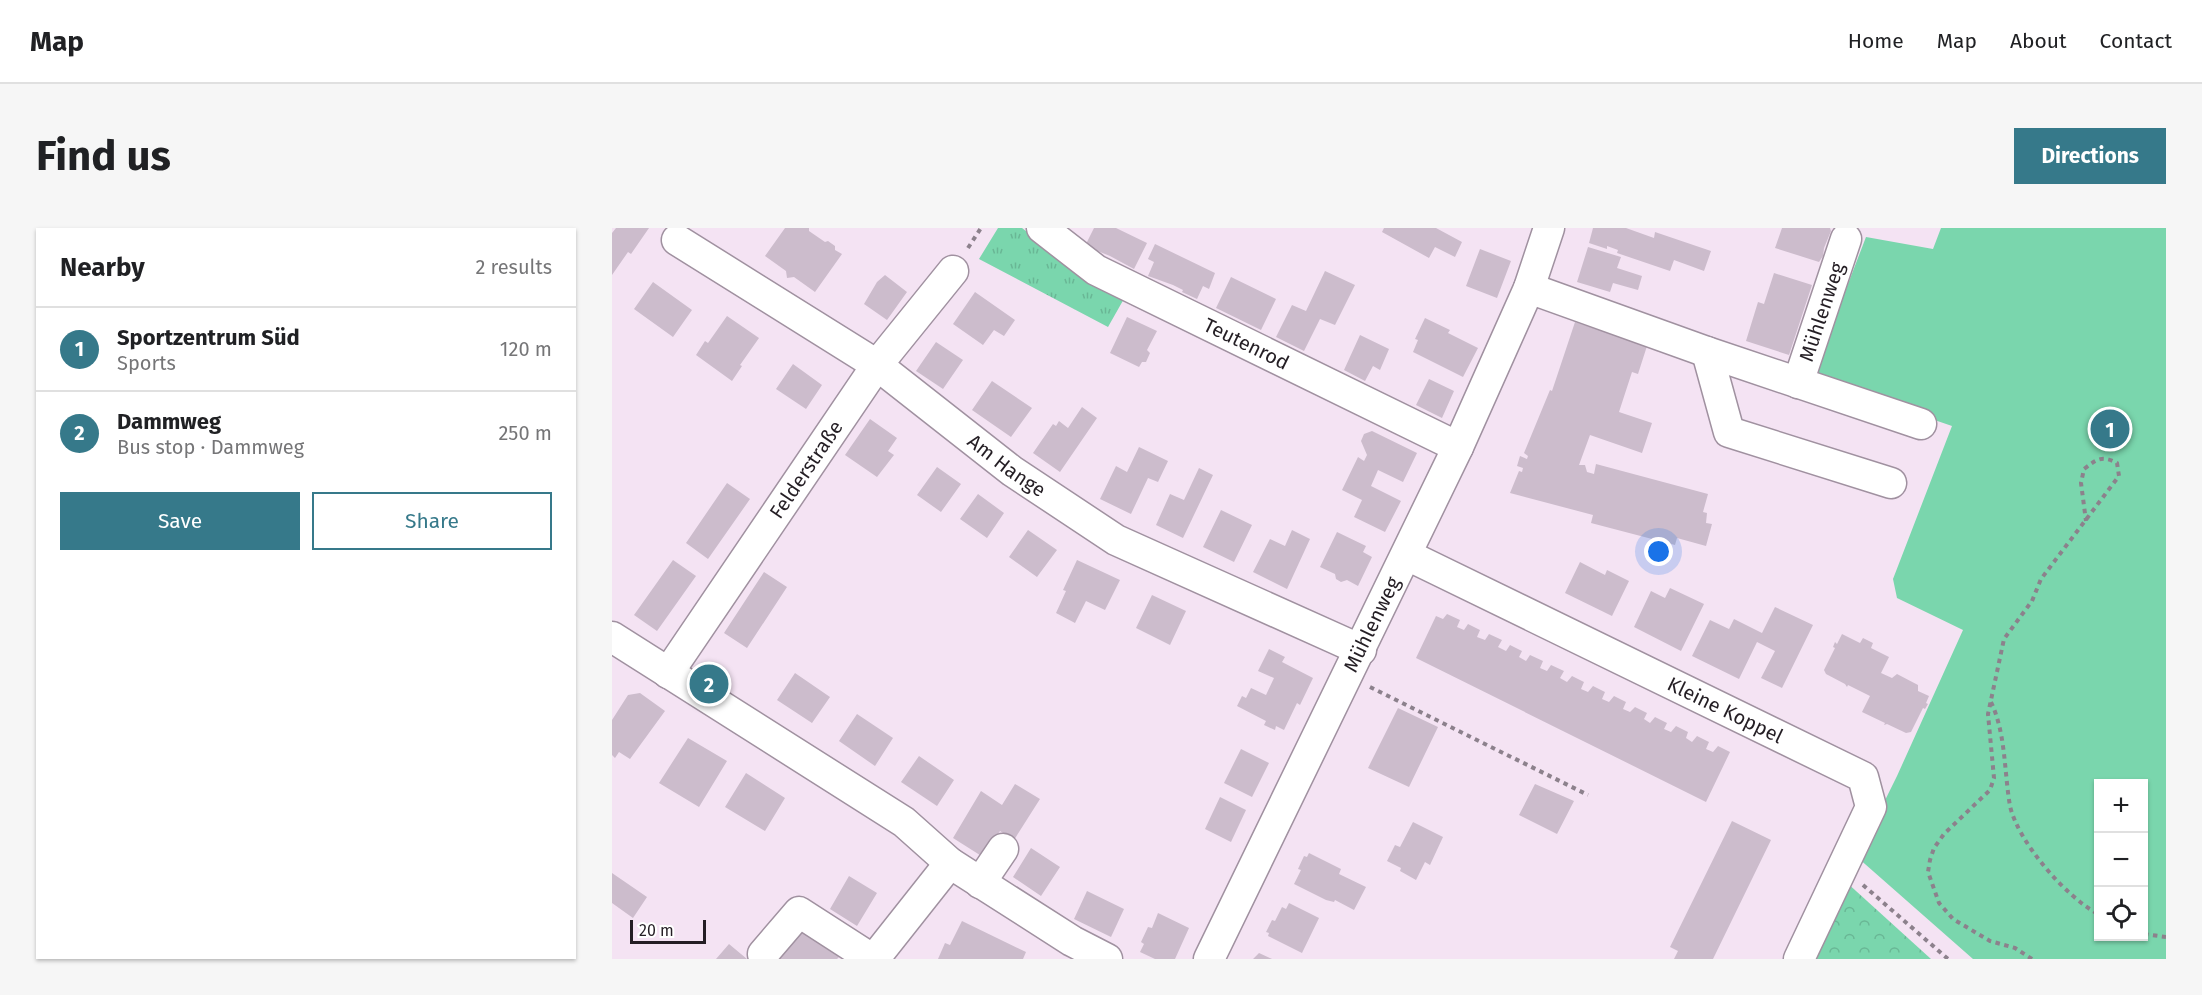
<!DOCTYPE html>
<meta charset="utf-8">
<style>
body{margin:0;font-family:"Fira Sans",sans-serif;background:#f6f6f6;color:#202124}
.controls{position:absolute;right:18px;bottom:18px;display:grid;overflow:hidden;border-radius:0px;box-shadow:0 2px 4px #0004}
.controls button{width:54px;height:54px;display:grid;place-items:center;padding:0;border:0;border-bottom:2px solid #e0e0e0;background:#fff;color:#202124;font:30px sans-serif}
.scale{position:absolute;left:18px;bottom:15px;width:76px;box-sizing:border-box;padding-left:6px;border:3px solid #241e24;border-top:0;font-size:16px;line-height:21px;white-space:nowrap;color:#241e24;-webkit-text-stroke:4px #fff;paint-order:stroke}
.you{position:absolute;left:1047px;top:324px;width:21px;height:21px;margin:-15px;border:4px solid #fff;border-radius:50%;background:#1a73e8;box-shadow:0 0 0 9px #1a73e833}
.badge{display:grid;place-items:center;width:39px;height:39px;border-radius:50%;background:#36798a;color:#fff;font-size:20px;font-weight:700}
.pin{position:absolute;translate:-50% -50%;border:3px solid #fff;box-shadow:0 2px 6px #0006}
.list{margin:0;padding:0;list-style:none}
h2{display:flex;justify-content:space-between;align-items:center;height:78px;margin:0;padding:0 24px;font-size:26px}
h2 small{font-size:20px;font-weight:400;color:#757577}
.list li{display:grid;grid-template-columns:39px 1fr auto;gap:18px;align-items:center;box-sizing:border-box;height:84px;padding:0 24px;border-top:2px solid #e0e0e0}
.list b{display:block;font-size:22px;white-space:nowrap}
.list p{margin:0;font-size:20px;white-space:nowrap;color:#757577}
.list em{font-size:20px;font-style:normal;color:#757577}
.actions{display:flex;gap:12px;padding:18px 24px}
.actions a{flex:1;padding:14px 0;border:2px solid #36798a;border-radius:0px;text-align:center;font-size:21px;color:#36798a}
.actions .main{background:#36798a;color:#fff}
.icon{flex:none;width:33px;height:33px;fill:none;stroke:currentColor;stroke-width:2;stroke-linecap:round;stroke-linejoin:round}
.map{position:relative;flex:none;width:1554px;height:731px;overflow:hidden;border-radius:0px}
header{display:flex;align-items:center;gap:36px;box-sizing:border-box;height:84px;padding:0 30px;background:#fff;border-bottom:2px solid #e0e0e0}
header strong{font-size:28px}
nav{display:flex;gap:33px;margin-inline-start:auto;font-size:21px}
.intro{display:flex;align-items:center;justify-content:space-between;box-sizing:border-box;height:144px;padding:0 36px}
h1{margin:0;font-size:42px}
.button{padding:15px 27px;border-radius:0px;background:#36798a;color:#fff;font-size:21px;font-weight:700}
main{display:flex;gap:36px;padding:0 36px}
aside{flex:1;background:#fff;border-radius:0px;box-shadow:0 2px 4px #0004}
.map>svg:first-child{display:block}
.grass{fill:#7ad6ad;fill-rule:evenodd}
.forest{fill:url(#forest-crowns)}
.park{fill:url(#park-tufts)}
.building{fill:#ccbccc}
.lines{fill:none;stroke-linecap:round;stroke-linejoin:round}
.minor-casing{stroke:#a091a0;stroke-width:33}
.path{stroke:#8c818c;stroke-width:4;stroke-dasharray:4.5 4.5;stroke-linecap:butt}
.minor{stroke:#fff;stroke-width:30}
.labels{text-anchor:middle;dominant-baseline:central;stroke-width:5;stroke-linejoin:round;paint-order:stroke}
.street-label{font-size:20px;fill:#241e24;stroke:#fff}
</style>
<header>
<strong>Map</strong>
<nav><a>Home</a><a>Map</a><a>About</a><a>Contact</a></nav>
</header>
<div class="intro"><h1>Find us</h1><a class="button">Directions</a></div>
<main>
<aside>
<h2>Nearby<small>2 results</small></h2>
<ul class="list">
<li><span class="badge">1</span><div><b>Sportzentrum Süd</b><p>Sports</p></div><em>120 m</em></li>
<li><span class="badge">2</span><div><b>Dammweg</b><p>Bus stop · Dammweg</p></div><em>250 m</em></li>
</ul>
<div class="actions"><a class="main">Save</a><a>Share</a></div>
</aside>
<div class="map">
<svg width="1554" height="731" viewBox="0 0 1554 731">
<defs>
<pattern id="forest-crowns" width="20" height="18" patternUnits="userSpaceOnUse" patternTransform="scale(1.5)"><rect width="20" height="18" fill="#7ad6ad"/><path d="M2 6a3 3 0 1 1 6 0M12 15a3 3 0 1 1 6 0" fill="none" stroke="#69b795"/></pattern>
<pattern id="park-tufts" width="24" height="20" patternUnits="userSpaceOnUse" patternTransform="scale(1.5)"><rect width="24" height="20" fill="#7ad6ad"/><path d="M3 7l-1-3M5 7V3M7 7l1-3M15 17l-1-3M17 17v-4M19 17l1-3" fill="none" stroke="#69b795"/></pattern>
</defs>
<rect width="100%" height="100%" fill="#f4e3f3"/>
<!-- grass -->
<path class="grass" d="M1329 0H1554V731H1361L1245 629 1285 548 1351 402 1285 370 1281 351 1340 198 1200 150 1254 9 1321 21ZM1486 556H1532V708H1486Z"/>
<!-- forest -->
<path class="forest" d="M1233 653 1319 731H1197Z"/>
<!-- park -->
<path class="park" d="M386 0H410L460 39 513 69 496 99 367 31Z"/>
<!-- building -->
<path class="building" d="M4 0H37L19 26 16 24 0 47V5Z
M173 0H197V3L213 14 216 13 223 18V22L230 26 203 64 182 49 175 50 174 43 153 28Z
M482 0H504L535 15 522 41 498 28 473 18Z
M772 0H824L850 14 843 29 823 19 817 30 770 4Z
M981 0H1014L1042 10 1043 4 1099 23 1092 43 1062 32 1058 43 1005 25 1006 22 995 18V21L977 15Z
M1170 0H1218L1219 3 1212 20 1211 28 1207 34 1163 20Z
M543 16 603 45 597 61 591 58 585 71 570 64 571 62 561 57 536 48 542 34 536 31Z
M976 19 1009 29 1005 40 1030 48 1026 62 1001 55 998 64 965 54Z
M868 21 899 33 885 70 854 58Z
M713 43 743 57 723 97 708 91 692 123 664 109 680 77 694 83Z
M1162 45 1200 57 1177 127 1134 113 1146 74 1152 76Z
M273 47 295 64 275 92 252 76 265 54Z
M619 49 664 71 649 102 604 80Z
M41 54 80 82 61 109 22 81Z
M363 64 403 92 392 108 382 102 371 117 341 96Z
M115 88 147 110 128 137 130 138 120 153 84 127 93 113 96 115Z
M515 89 545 103 535 122 538 125 534 134H530L527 139 498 125Z
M813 90 838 102 836 105 866 120 851 149 801 124 806 112 803 111Z
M963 94 1035 118 1026 146 1020 144 1007 184 1040 195 1030 225 978 207 967 237H973L975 244 982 246 984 236 1096 266 1091 284 1095 285 1094 295 1100 296 1094 318 1065 310 1063 317 979 295 981 287 898 265 907 243 910 244 911 240 905 238 908 228 915 231 916 228 912 225 938 162 940 163Z
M748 107 777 121 768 142 761 138 753 153 732 142Z
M324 114 351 132 331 161 304 143Z
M181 136 210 157 194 181 164 161Z
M817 151 842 163 830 190 804 177Z
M380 153 420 180 399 209 360 182Z
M470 179 485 190 448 244 421 225 441 196 444 198 447 193 456 200Z
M258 191 285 210 276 223 282 227 265 249 233 227Z
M760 203 805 225 791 254 766 242 759 258 789 273 773 304 742 289 750 272 730 262 746 229 752 233 755 227 749 213 752 206Z
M527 219 556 233 546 254 536 250 519 286 488 271 504 238 515 244Z
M325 239 349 256 329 284 305 267Z
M587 240 601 247 571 310 544 297 558 266 572 272Z
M115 255 138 271 96 331 74 315Z
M366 266 392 285 375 310 348 291Z
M609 282 640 297 622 334 591 319Z
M416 302 445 322 425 349 397 329Z
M680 302 698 311 675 361 641 344 658 311 673 318Z
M725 304 754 318 751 324 760 329 746 358 735 352 729 354 724 351 723 346 708 339Z
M61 332 84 348 45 403 22 387Z
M465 332 508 352 493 382 474 373 463 395 444 385 454 363 451 362Z
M968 334 993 347 995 342 1017 353 1000 388 953 365Z
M152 344 175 359 135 420 112 405Z
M1058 360 1092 376 1069 423 1022 399 1039 363 1053 370Z
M540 367 574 383 558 417 524 400Z
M1163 379 1201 397 1170 460 1149 450 1163 423 1145 414 1127 451 1080 428 1098 392 1117 401 1122 391 1150 405Z
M835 386 848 392 845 399 852 402 856 396 868 402 865 409 873 412 877 406 890 412 886 419 894 423 898 417 910 423 907 429 914 433 918 427 931 433 928 440 935 443 939 437 952 443 948 450 955 454 960 448 972 454 969 461 976 464 981 458 993 464 990 471 997 474 1002 468 1014 474 1011 481 1018 484 1023 479 1035 485 1032 491 1038 495 1043 489 1055 495 1052 501 1059 504 1064 498 1076 504 1074 510 1080 514 1085 508 1097 514 1094 521 1101 524 1106 518 1118 524 1094 574 804 430 824 388 831 391Z
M1230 406 1248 415 1251 410 1261 415 1259 420 1277 429 1269 445 1280 450 1285 446 1306 457V463L1317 468 1314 475 1316 476 1313 481 1311 480 1299 504 1294 505 1275 496 1272 497 1273 495 1250 484 1258 468 1236 457 1235 459 1233 456 1214 446 1212 442 1223 420 1221 419 1223 414 1225 416Z
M657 421 673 429 670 434 701 450 688 477 685 475 672 502 664 498 663 502 652 497 654 493 625 478 630 468 634 470 639 460 654 467 662 450 646 443Z
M183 445 218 469 200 495 165 472Z
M28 465 53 483 18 531 7 524 3 530 0 527V492L16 467Z
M786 480 826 499 797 559 756 540Z
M245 486 281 510 263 538 227 513Z
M76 510 115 533 87 579 47 555Z
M629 521 657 535 640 569 612 555Z
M307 528 342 552 325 578 289 554Z
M134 545 173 570 153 603 113 579Z
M403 556 428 571 402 612 388 603 371 629 341 610 369 563 390 577Z
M923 556 962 573 945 606 907 587Z
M608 569 634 582 619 614 593 601Z
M1120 593 1159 612 1101 731H1062L1066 723 1058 719Z
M801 594 831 609 818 637 813 634 804 652 788 643 789 640 775 633 783 617 788 619Z
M419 620 448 639 429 668 401 649Z
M697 625 729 641 727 646 754 659 742 682 723 672 722 674 714 672 682 656 689 642 686 641 692 628 695 629Z
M0 645 35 669 21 690 0 675Z
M237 648 265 665 245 698 218 681Z
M475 663 512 681 499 709 462 691Z
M677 675 707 690 690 725 656 708 657 705 654 704 660 692 663 693 670 679 674 681Z
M546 685 577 700 563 731H543L528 724 532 716 529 714 536 699 540 700Z
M350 693 414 724 411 731H326L333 715 338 717Z
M194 696 231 725 225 731H164Z
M117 716 135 731H104Z
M647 725 660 731H641Z"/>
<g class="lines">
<!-- minor casing -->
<g class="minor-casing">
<g id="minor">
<path id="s1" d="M430 0 484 42 846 219"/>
<path id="s2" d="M65 12 265 137 400 243 504 312 749 422"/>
<path d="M917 60 1095 124 1309 196"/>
<path d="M1095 124 1117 204 1279 255"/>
<path id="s3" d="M1186 155 1234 11"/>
<path id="s4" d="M795 327 1251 549 1259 579 1187 731"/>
<path d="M0 409 292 594 338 635 460 713 495 731"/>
<path id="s5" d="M56 445 265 137 341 43"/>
<path d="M368 655 391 621"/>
<path d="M151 726 187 684 260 731"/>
<path d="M262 731 338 635"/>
<path id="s6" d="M597 731 846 219 917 60 937 0"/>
</g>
</g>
<!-- path -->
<path class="path" d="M356 20 369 0
M758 459 976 567
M1379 474C1394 506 1392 543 1398 578 1406 614 1454 669 1486 686
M1251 657 1336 731
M1532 706 1554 709
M1420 731 1403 720 1378 713 1341 691 1327 675 1316 644 1318 632 1322 620 1332 606 1378 562 1382 550 1376 486 1392 411 1420 373 1429 351 1507 248 1505 235C1490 227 1485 231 1472 241L1469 255 1474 293"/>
<!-- minor -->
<use href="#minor" class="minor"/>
</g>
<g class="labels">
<!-- street labels -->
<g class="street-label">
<text stroke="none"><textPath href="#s3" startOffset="75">Mühlenweg</textPath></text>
<text stroke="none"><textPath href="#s1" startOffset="236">Teutenrod</textPath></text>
<text stroke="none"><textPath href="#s2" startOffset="400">Am Hange</textPath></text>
<text stroke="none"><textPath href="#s5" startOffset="246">Felderstraße</textPath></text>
<text stroke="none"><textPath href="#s6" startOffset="372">Mühlenweg</textPath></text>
<text stroke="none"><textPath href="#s4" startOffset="354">Kleine Koppel</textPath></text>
</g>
</g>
</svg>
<div class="controls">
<button>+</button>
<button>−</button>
<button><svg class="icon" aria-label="locate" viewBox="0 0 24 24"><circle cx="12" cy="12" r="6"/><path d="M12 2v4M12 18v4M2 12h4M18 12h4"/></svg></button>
</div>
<div class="scale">20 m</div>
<div class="you"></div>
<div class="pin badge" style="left:1498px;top:201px">1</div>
<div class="pin badge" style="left:97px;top:456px">2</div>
</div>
</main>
